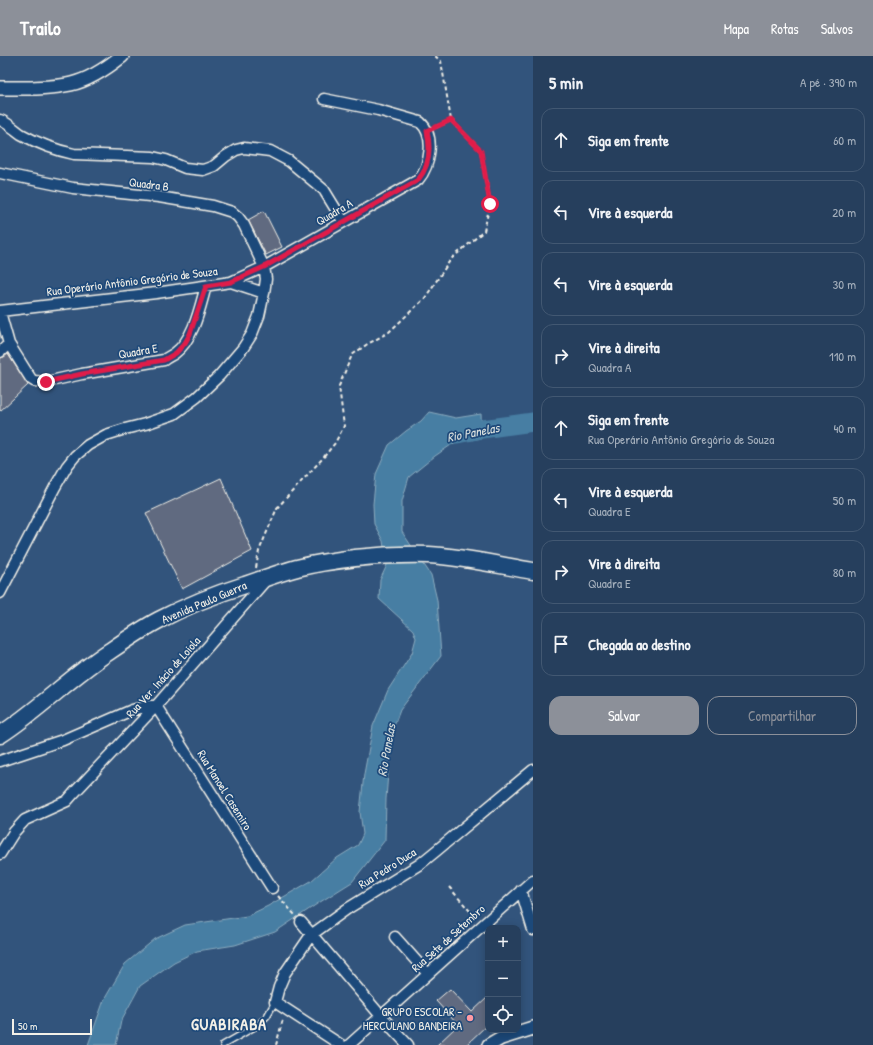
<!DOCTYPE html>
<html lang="pt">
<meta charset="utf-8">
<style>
body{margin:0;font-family:"Patrick Hand",sans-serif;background:#2e4663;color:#f1f3f6}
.controls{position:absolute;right:12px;bottom:12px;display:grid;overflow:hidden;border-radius:8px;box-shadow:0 2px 10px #0003}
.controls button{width:36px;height:36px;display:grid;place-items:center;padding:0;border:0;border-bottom:1px solid #425872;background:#263f5d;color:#f1f3f6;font:20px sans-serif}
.scale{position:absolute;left:12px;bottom:10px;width:80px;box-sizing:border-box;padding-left:4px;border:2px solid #f4f1e8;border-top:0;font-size:11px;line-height:14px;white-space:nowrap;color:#f4f1e8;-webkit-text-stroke:3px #1f4a7a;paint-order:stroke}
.stop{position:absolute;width:12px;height:12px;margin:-9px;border:3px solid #e11d48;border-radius:50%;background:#fff}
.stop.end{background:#e11d48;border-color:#fff;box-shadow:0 1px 4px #0008}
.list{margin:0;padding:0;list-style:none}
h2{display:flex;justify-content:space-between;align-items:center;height:52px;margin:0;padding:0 16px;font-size:17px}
h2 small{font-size:13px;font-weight:400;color:#a4afbc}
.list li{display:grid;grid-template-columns:26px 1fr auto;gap:12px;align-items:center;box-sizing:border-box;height:64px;margin:0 8px 8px;padding:0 8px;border:1px solid #425872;border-radius:12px}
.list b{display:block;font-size:15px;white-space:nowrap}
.list p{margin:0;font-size:13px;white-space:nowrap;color:#a4afbc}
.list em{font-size:13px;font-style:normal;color:#a4afbc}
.actions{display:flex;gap:8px;padding:12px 16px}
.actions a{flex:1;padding:9px 0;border:1px solid #8c9099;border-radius:12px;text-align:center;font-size:14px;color:#8c9099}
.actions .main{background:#8c9099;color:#fff}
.icon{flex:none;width:22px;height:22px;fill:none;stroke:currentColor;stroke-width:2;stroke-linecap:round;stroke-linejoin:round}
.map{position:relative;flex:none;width:533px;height:989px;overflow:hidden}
header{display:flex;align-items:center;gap:24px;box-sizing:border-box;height:56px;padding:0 20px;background:#8c9099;color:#fff}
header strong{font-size:19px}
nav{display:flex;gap:22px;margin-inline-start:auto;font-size:14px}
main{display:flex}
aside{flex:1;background:#263f5d}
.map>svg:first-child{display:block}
.water{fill:#477ea3;stroke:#8cacbf}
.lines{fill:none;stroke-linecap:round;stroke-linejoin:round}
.river{stroke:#477ea3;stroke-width:19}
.building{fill:#606a80;stroke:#f4f1e8}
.service-casing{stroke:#f4f1e8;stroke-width:8}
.minor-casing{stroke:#f4f1e8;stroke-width:13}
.tertiary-casing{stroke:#f4f1e8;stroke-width:16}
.primary-casing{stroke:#f4f1e8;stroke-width:19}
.path{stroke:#f4f1e8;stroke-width:2;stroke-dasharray:4 3;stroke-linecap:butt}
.service{stroke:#1f4a7a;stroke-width:5}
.minor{stroke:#1f4a7a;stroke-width:10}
.tertiary{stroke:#1f4a7a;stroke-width:13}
.primary{stroke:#1f4a7a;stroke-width:16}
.route{stroke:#e11d48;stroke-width:5}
.poi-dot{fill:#ff9aa2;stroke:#1f4a7a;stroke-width:1.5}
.labels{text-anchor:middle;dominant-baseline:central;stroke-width:3.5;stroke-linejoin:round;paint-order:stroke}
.street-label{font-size:12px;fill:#f4f1e8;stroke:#1f4a7a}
.poi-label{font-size:12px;fill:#f4f1e8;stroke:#1f4a7a;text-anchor:end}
.water-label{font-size:13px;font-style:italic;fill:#dae0de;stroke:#1f4a7a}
.district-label{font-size:16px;font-weight:bold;letter-spacing:1px;fill:#f4f1e8;stroke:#1f4a7a}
</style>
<header>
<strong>Trailo</strong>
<nav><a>Mapa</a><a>Rotas</a><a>Salvos</a></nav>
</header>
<main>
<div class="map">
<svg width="533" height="989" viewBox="0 0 533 989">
<rect width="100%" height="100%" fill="#32547c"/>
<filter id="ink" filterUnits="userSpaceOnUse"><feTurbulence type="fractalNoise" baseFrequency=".025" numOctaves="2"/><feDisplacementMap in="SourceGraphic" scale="8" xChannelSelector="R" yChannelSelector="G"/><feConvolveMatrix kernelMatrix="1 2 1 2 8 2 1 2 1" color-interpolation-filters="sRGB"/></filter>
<g filter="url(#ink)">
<!-- water -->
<path class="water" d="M429 356 456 362 481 358 482 382 454 387 435 400 409 421 402 445V476L431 519 437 544 441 600 400 654 391 678 386 743 385 784 352 826 317 848 275 876 235 889 197 895 174 906 140 930 121 965 116 989H88L104 944 125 908 155 883 185 869 247 860 268 850 311 825 337 802 358 789 363 778 360 756 364 718 373 670 388 634 412 597 416 582 413 574 379 543 380 524 387 509 383 485 374 468 373 448 376 418 389 389 406 375 421 365Z"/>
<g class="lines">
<!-- river -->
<path class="river" d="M457 378 482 373 533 366"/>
</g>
<!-- building -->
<path class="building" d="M264 155 282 191 266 199 248 164Z
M8 298 28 329 0 355V302L4 301Z
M221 422 252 495 182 533 146 457Z
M450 933 472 956 488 941V968L466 989H437L458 969 436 945Z"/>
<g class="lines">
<!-- service casing -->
<g class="service-casing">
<path id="service" d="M223 989 258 969 267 960 275 946"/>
</g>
<!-- minor casing -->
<g class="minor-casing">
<path id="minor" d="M0 64C8 67 14 73 21 78 37 87 55 94 74 98L153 101 166 104 185 112 203 114 214 110 226 100 236 94 244 92 270 95 289 105 324 134 343 165
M0 117 73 132 159 141 213 150 232 156 238 161 244 169 264 211 266 223 264 237 259 260 252 278 243 292 219 320 197 341 174 358 145 368 125 373 106 379 88 389 75 400 67 410 55 431 0 537
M231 226 264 237
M0 255 156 237 231 226 264 211 418 124C430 110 436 80 420 66L378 54 324 43
M0 256 9 288 31 323 34 325 46 326 82 318 164 304C167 301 171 300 175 297 194 283 200 251 206 230
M0 296 9 288
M156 650 272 832
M0 705 63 684 132 654 148 650H156
M0 798 14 776 25 764 67 745 74 737 156 650 266 524
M521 834 533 874
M301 866 381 960 408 989
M395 881 428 918
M341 989 275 946 279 931 285 917 311 879 347 853 420 808 436 795 533 714
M349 989 533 824"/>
</g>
<!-- tertiary casing -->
<g class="tertiary-casing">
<path id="tertiary" d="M0 32C23 32 48 33 71 28 89 24 107 12 122 0
M489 989 501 982 533 972"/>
</g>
<!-- primary casing -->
<g class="primary-casing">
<path id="primary" d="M0 679C39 654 71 620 110 595 126 584 142 573 159 564 186 550 216 538 245 529 262 523 279 517 297 512 340 502 384 498 429 499 464 501 498 509 533 515"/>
</g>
<!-- path -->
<path class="path" d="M436 71 451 64
M256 512 259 495 277 452 323 402 335 387 344 370 339 330 352 299 366 289 389 276 425 242 451 203 484 175 490 148 481 95 451 64 441 5 435 0
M449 831 476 862
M278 840 295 859
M276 989 283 963"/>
<!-- service -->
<use href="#service" class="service"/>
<!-- minor -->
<use href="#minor" class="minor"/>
<!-- tertiary -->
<use href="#tertiary" class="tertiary"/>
<!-- primary -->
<use href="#primary" class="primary"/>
</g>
</g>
<g class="lines" filter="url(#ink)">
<!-- route -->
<path class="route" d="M46 326 82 318 164 304 176 297 185 287 190 278 206 230 231 226 264 211 418 124C430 110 431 93 427 75L451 64 481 95 490 148"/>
</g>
<!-- markers -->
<circle class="poi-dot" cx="470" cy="962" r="4"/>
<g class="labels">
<!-- street labels -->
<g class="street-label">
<text transform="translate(149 128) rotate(7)">Quadra B</text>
<text transform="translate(334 156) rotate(-30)">Quadra A</text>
<text transform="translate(132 225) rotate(-7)">Rua Operário Antônio Gregório de Souza</text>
<text transform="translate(138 295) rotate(-10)">Quadra E</text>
<text transform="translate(204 546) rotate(-23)">Avenida Paulo Guerra</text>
<text transform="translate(163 621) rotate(-48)">Rua Ver. Inácio de Loiola</text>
<text transform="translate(225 734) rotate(58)">Rua Manoel Casemiro</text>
<text transform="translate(387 812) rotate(-32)">Rua Pedro Duca</text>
<text transform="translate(448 882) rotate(-42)">Rua Sete de Setembro</text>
</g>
<!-- poi labels -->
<g class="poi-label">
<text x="462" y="955">GRUPO ESCOLAR -<tspan x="462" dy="14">HERCULANO BANDEIRA</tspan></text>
</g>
<!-- water labels -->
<g class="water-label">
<text transform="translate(473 376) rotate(-11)">Rio Panelas</text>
<text transform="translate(386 694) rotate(-80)">Rio Panelas</text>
</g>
<!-- district labels -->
<g class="district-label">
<text x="229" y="968">GUABIRABA</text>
</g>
</g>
</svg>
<div class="controls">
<button>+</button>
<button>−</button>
<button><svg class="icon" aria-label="locate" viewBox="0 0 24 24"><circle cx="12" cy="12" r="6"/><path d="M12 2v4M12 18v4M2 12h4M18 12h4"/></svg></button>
</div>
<div class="scale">50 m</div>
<div class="stop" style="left:490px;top:148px"></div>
<div class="stop end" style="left:46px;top:326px"></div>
</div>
<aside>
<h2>5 min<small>A pé · 390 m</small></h2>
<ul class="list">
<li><svg class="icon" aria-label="ahead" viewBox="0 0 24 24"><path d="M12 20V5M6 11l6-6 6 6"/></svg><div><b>Siga em frente</b></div><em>60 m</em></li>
<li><svg class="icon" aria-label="left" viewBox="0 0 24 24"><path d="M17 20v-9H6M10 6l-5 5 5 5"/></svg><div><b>Vire à esquerda</b></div><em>20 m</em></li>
<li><svg class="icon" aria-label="left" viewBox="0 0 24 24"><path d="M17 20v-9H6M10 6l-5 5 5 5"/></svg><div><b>Vire à esquerda</b></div><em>30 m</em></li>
<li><svg class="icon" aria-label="right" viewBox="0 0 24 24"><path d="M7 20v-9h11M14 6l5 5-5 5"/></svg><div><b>Vire à direita</b><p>Quadra A</p></div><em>110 m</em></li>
<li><svg class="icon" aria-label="ahead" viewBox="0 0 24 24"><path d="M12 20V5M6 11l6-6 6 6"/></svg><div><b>Siga em frente</b><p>Rua Operário Antônio Gregório de Souza</p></div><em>40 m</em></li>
<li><svg class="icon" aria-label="left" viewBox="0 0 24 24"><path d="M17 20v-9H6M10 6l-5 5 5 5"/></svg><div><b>Vire à esquerda</b><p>Quadra E</p></div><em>50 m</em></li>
<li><svg class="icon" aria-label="right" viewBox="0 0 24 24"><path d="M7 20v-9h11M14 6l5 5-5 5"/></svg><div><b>Vire à direita</b><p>Quadra E</p></div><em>80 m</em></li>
<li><svg class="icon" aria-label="arrive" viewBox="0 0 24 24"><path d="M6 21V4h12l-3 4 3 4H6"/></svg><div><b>Chegada ao destino</b></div></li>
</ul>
<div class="actions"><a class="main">Salvar</a><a>Compartilhar</a></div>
</aside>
</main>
